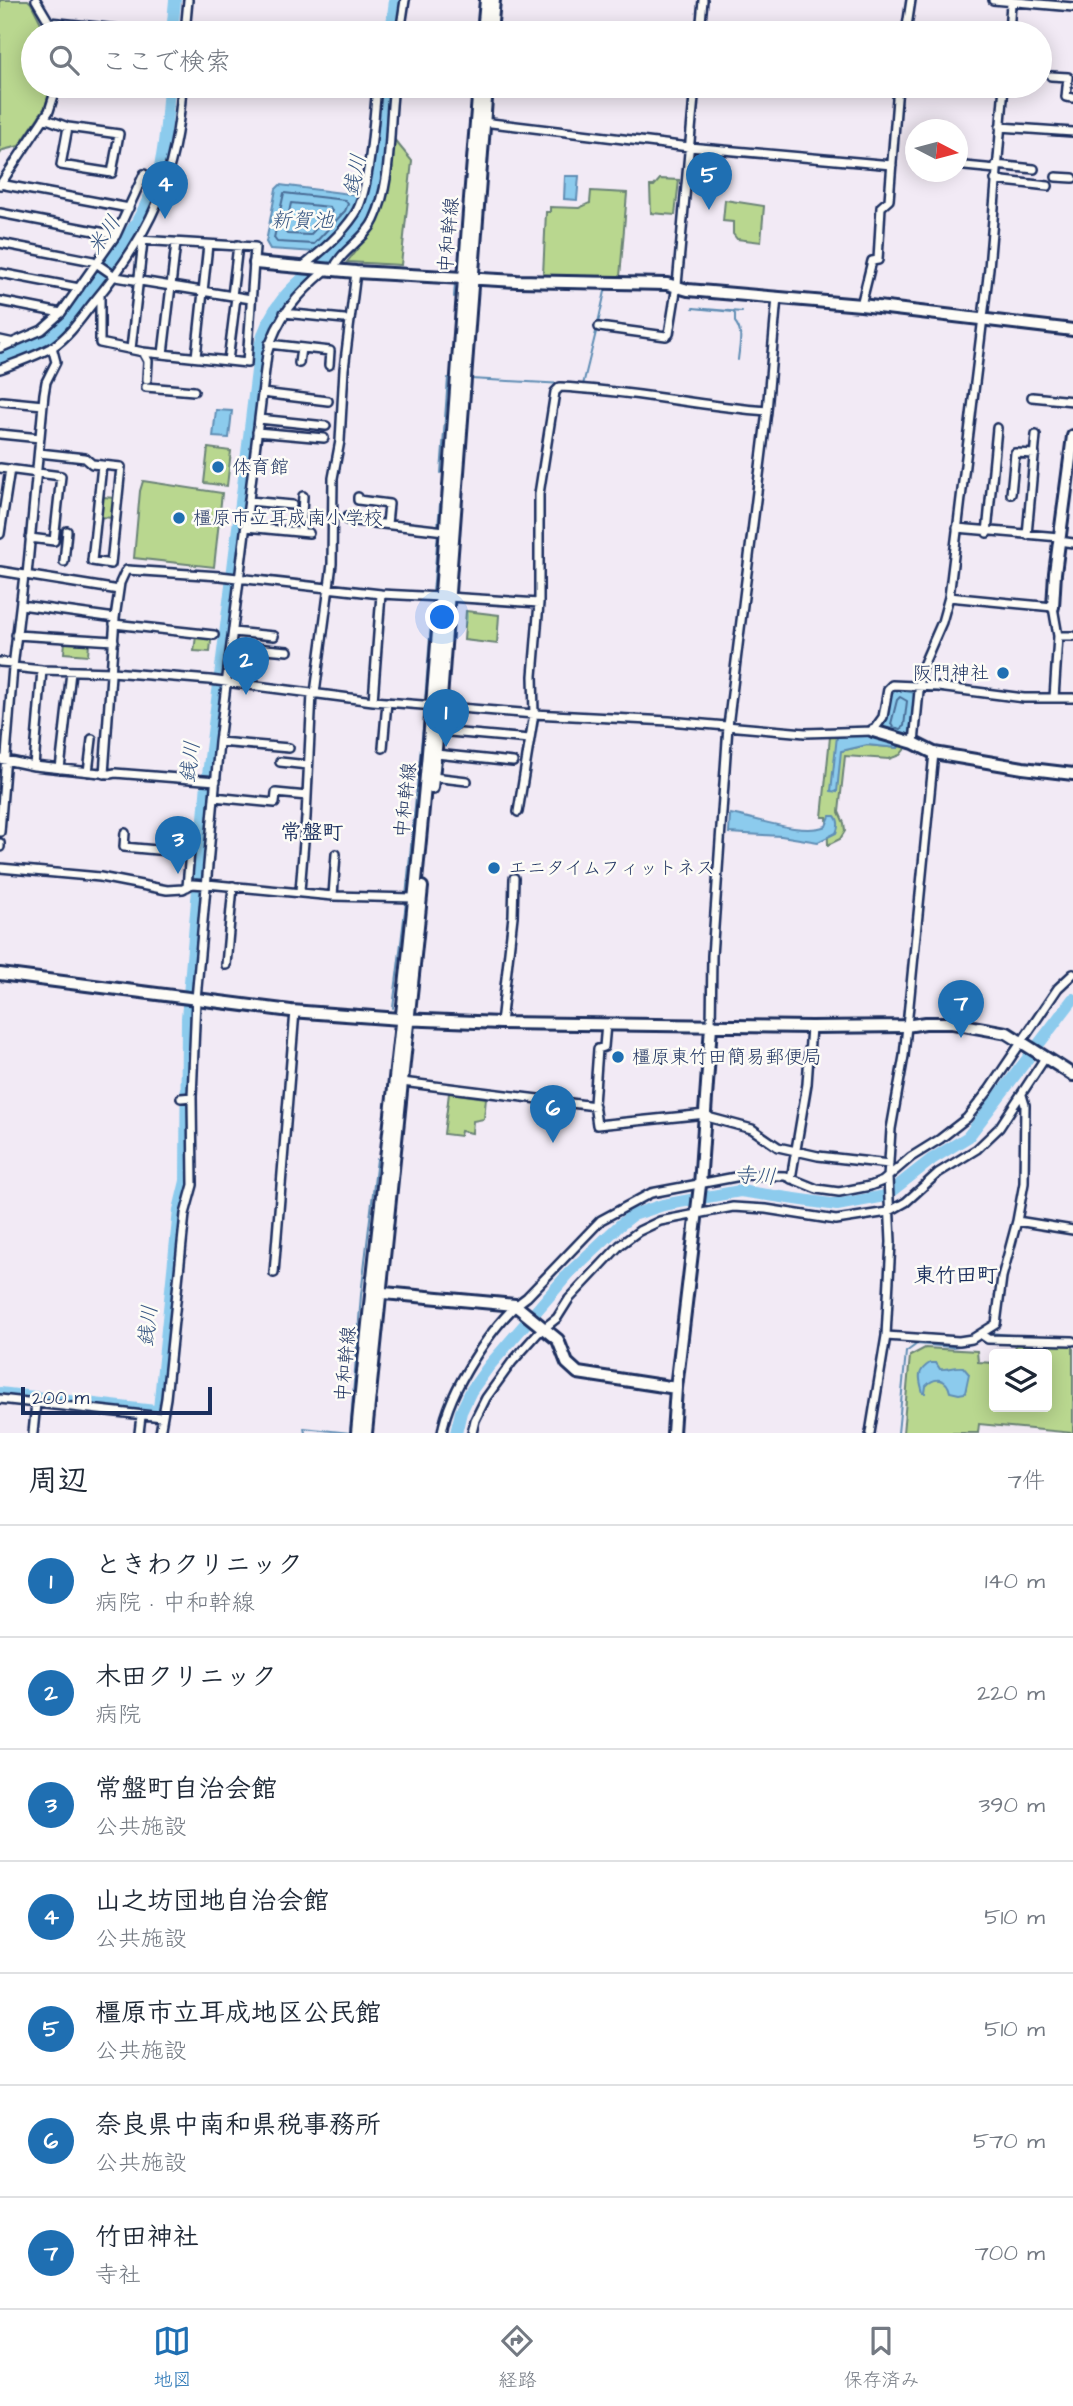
<!DOCTYPE html>
<html lang="ja">
<meta charset="utf-8">
<style>
body{margin:0;font-family:"Architects Daughter","Klee One",sans-serif;background:#f6f6f7;color:#1f2937}
.controls{position:absolute;right:21px;bottom:21px;display:grid;overflow:hidden;border-radius:7px;box-shadow:0 4px 18px #0003}
.controls button{width:63px;height:63px;display:grid;place-items:center;padding:0;border:0;border-bottom:2px solid #e0e1e3;background:#fff;color:#1f2937;font:35px sans-serif}
.compass{position:absolute;left:905px;top:119px;width:63px;height:63px;border-radius:50%;background:#fff;box-shadow:0 4px 18px #0003;rotate:96deg}
.scale{position:absolute;left:21px;bottom:18px;width:191px;box-sizing:border-box;padding-left:7px;border:4px solid #1b2f5e;border-top:0;font-size:19px;line-height:24px;white-space:nowrap;color:#1b2f5e;-webkit-text-stroke:5px #fdfcf7;paint-order:stroke}
.you{position:absolute;left:443px;top:618px;width:24px;height:24px;margin:-18px;border:5px solid #fff;border-radius:50%;background:#1a73e8;box-shadow:0 0 0 10px #1a73e833}
.badge{display:grid;place-items:center;width:46px;height:46px;border-radius:50%;background:#1f6fb2;color:#fff;font-size:23px;font-weight:700}
.pin{position:absolute;translate:-50% -58px;filter:drop-shadow(0 2px 4px #0008)}
.pin::after{content:'';position:absolute;top:37px;width:24px;height:21px;background:inherit;clip-path:polygon(0 0,100% 0,50% 100%)}
.list{margin:0;padding:0;list-style:none}
h2{display:flex;justify-content:space-between;align-items:center;height:91px;margin:0;padding:0 28px;font-size:30px}
h2 small{font-size:23px;font-weight:400;color:#747a83}
.list li{display:grid;grid-template-columns:46px 1fr auto;gap:21px;align-items:center;box-sizing:border-box;height:112px;padding:0 28px;border-top:2px solid #e0e1e3}
.list b{display:block;font-size:26px;white-space:nowrap}
.list p{margin:0;font-size:23px;white-space:nowrap;color:#747a83}
.list em{font-size:23px;font-style:normal;color:#747a83}
.icon{flex:none;width:38px;height:38px;fill:none;stroke:currentColor;stroke-width:2;stroke-linecap:round;stroke-linejoin:round}
.map{position:relative;flex:none;width:1073px;height:1433px;overflow:hidden}
.search{position:absolute;background:#fff;box-shadow:0 4px 18px #0003;left:21px;right:21px;top:21px;height:77px;display:flex;align-items:center;gap:18px;box-sizing:border-box;padding:0 24px;border-radius:38px;color:#747a83;font-size:26px}
.sheet{height:875px;background:#fff}
nav{display:flex;justify-content:space-around;align-items:center;box-sizing:border-box;height:98px;border-top:2px solid #e0e1e3;background:#fff;font-size:19px;color:#747a83}
nav a{display:grid;justify-items:center;gap:4px}
nav .on{color:#1f6fb2}
.map>svg:first-child{display:block}
.green{fill:#b9d78f;stroke:#6a8376;stroke-width:2}
.water{fill:#8ccbed;stroke:#5f8db4;stroke-width:2}
.lines{fill:none;stroke-linecap:round;stroke-linejoin:round}
.shore{stroke:#486d97;stroke-width:2}
.stream{stroke:#5f8db4;stroke-width:2}
.river{stroke:#8ccbed;stroke-width:12}
.street-casing{stroke:#1b2f5e;stroke-width:12}
.secondary-casing{stroke:#1b2f5e;stroke-width:16}
.street{stroke:#fdfcf7;stroke-width:7}
.secondary{stroke:#fdfcf7;stroke-width:10}
.poi-dot{fill:#1f6fb2;stroke:#fdfcf7;stroke-width:2.5}
.labels{text-anchor:middle;dominant-baseline:central;stroke-width:5;stroke-linejoin:round;paint-order:stroke}
.street-label{font-size:19px;fill:#1b2f5e;stroke:#fdfcf7}
.poi-label{font-size:19px;fill:#1b2f5e;stroke:#fdfcf7;text-anchor:start}
.water-label{font-size:21px;font-style:italic;fill:#375682;stroke:#fdfcf7}
.neighbourhood-label{font-size:21px;font-weight:bold;fill:#1b2f5e;stroke:#fdfcf7}
</style>
<div class="map">
<svg width="1073" height="1433" viewBox="0 0 1073 1433">
<rect width="100%" height="100%" fill="#f2eaf5"/>
<filter id="ink" filterUnits="userSpaceOnUse"><feTurbulence type="fractalNoise" baseFrequency=".0143" numOctaves="2"/><feDisplacementMap in="SourceGraphic" scale="14" xChannelSelector="R" yChannelSelector="G"/><feConvolveMatrix kernelMatrix="1 2 1 2 8 2 1 2 1" color-interpolation-filters="sRGB"/></filter>
<g filter="url(#ink)">
<!-- green -->
<path class="green" d="M0 0H28L31 3 46 33H33V86H51L45 107 19 146 3 150 0 154Z
M393 138 412 161 401 265 347 262 375 226 387 189Z
M660 179 679 180 675 215 651 213 650 186H654Z
M591 191 627 193 620 277 543 275 546 212H550V207L579 208 590 203Z
M725 200 764 206 761 242 737 239 733 234V222L723 221Z
M208 448 231 451 227 486 204 483Z
M143 481 222 493 214 567 134 558 140 491Z
M102 497 115 498 113 518 100 517Z
M466 611 499 615 497 644 464 640Z
M196 636 208 637 211 641 210 652 194 651Z
M65 641 89 643 88 655 64 653Z
M837 736 841 751 867 745 898 748 902 742 908 745 900 755 889 759 845 756 839 812 844 823 845 831 840 839 828 845 827 817H822L830 737Z
M449 1093 486 1098 484 1119 473 1121 472 1133 461 1131 460 1136 444 1134Z
M1016 1342 1073 1345V1433L979 1424 978 1433H903L910 1356 925 1348 977 1351 978 1362 994 1363V1407H1047V1354H1015Z"/>
<!-- water -->
<path class="water" d="M565 176H579L577 200 564 199Z
M280 185 358 195C354 219 332 235 316 252L270 249 266 242 276 189Z
M216 410 232 411 229 438 213 437Z
M895 689 915 693 909 738 879 729 886 717 892 690Z
M845 734 875 735 902 742 898 748 867 745 841 751 837 792 831 791 837 736Z
M730 814C756 818 801 836 826 826L830 816H835C839 820 839 827 836 833L818 842 781 836 729 833Z
M930 1363H936L940 1369C948 1370 955 1366 963 1367L969 1374 965 1393 959 1394 950 1392C947 1378 935 1376 926 1386L925 1393H923C920 1380 915 1372 930 1363Z"/>
<g class="lines">
<!-- shore -->
<path class="shore" d="M284 193 345 200 348 204 345 211 314 244 277 242 274 238Z
M291 203 330 207 332 211 310 235 287 234 285 231Z
M900 697 907 701 904 726 900 729 893 727 891 724 897 700Z"/>
<!-- stream -->
<path class="stream" d="M695 33 699 0
M686 140 690 86
M674 276 684 160
M454 297 455 283
M598 323 606 287
M738 360C739 347 744 332 735 322V314L733 312 693 308 742 312
M470 379 583 385 597 328
M441 473 448 378
M438 527 440 504
M433 593 438 532
M425 701 433 598
M46 771 110 777
M406 896 425 707
M393 1008 406 902
M990 1333 1020 1336
M1064 1337H1073
M305 1433 304 1428 350 1433 361 1295 377 1159
M898 1433 906 1352 917 1344 952 1347 972 1344"/>
<!-- river -->
<path class="river" d="M172 33 175 0
M391 33 395 0
M0 358C16 352 35 347 49 337 65 325 76 307 88 292 117 252 148 215 160 166 166 140 167 113 169 86
M0 1393 155 1411 159 1409 179 1210 186 1181 187 1018 207 783 260 346C271 299 301 280 335 251 346 242 358 231 364 219 384 180 382 128 386 86
M456 1433 461 1412 471 1391 489 1366 569 1273 620 1225 633 1215 663 1205 740 1191 837 1205 885 1196 932 1159 968 1137 1073 999"/>
<!-- street casing -->
<g class="street-casing">
<path id="street" d="M36 0 49 22 52 33
M993 0 1073 7
M49 22 158 33
M185 33 188 0
M400 33 405 0
M700 33 703 0
M906 33 911 0
M1009 33 1011 3
M1051 76 1068 77 1066 97 1073 98
M44 118 68 127 119 134 112 173 61 165 68 127
M483 122 689 147 892 165
M1000 127 1073 132
M996 165 1034 169
M965 166 996 169
M1056 177 1073 178
M995 180 1048 186
M0 184 129 208
M0 185 49 111 57 86
M0 213 116 235
M0 243 93 261 116 277 251 299
M302 267C322 251 341 235 355 214 370 192 374 115 377 86
M333 270C341 250 365 240 374 220 393 180 388 129 394 86
M0 273 79 288
M100 296V343L143 352 247 363 255 247 139 240
M232 296 238 245
M0 301 61 313
M861 305 872 261 878 260 881 207 889 200 898 86
M284 313 344 319
M599 327 666 336 669 334 677 285 695 86
M0 340 14 343
M269 344 330 351 329 365
M0 348 42 330 61 313 116 235 144 174
M131 349 143 241
M143 352 148 361 147 379
M163 354 176 243
M196 357 208 245
M228 361 236 297
M299 363 301 348
M0 369C18 362 37 356 54 346 70 335 81 318 93 303 151 233 177 177 182 86
M146 387 194 391
M262 393 328 401
M1032 397 1073 401
M2 401 43 405
M259 419 326 426
M257 432 324 438
M0 434 40 438
M39 453 85 458 92 464 121 467 111 564 92 561 102 465
M0 468 61 476 54 541 30 538
M1011 494 1015 453 1035 454
M358 497V500L389 504 387 524
M249 501 292 505
M348 516 347 520 445 531
M246 527 309 533
M957 528 1059 537
M301 532 303 496
M987 533 997 428
M0 534 10 469
M1027 535 1036 435
M1059 541 1073 543
M64 562 67 531
M127 570 220 576 381 594 441 597
M0 571 119 590
M27 575 44 394 46 382 56 362 52 347
M448 597 539 603
M949 597 1053 607 1058 636 1054 698
M21 605 115 618
M114 624 214 635
M233 632 274 636
M16 635 114 641
M1058 636H1073
M231 646 288 651
M0 662 13 663
M13 667 42 670 112 672 210 680 373 701 534 714 669 721 805 733 873 731 883 717 888 689 892 685 938 687 1024 698H1073
M315 693 332 564 333 478 340 441 344 369 356 272
M373 701 381 594
M438 731 530 739
M219 742 289 748
M914 743 921 670 942 622 949 597 989 268 1004 86
M383 748 387 702
M436 754 513 762
M0 759 34 766 110 774 115 773 216 781
M280 762 308 765
M34 766 42 670
M60 769 71 672
M88 772 92 739
M104 774 115 618 120 583 125 572
M433 777 467 781
M214 797 275 803 276 793 307 796
M518 812 534 714 533 676 539 603V494L555 392 560 387C629 390 698 406 767 411
M0 832 13 667 24 575
M125 833 124 847 190 853
M0 843V847
M0 868 100 877 167 890 183 889 192 884 206 885
M207 884 333 896 413 898
M187 887 192 827
M300 891 306 817 312 693
M333 896 336 854
M226 965 233 886
M501 1023 513 916 514 878
M606 1024 604 1047 598 1049 594 1104 597 1125 706 1114 711 1118 752 1129 778 1147 818 1156 889 1164
M711 1026 712 956 728 726 767 411 777 297
M402 1082 595 1106
M181 1098 192 1097
M791 1179 807 1084 811 1027
M1017 1221 1073 1230
M274 1273 295 1011
M982 1335 988 1339 1073 1341
M886 1336 959 1341 972 1339 996 1324 1002 1277 1017 1221 1024 1183 1025 1105 1022 1095
M0 1399 162 1417
M33 1433 36 1403
M139 1433 141 1416
M160 1433 166 1398 185 1214 193 1185 192 1097 196 999 219 742 267 354C277 317 298 294 326 270
M442 1433C448 1392 494 1320 527 1297L601 1220 651 1193 746 1175 785 1176 817 1189 839 1192 870 1186 883 1181 911 1157 940 1139 967 1118 989 1090 1058 988 1073 974
M472 1433 475 1420 486 1398 512 1362 538 1333 557 1318 569 1299 620 1245 639 1231 660 1221 733 1207 766 1209 836 1220 888 1212 906 1202 938 1173 977 1149 999 1128 1045 1058
M870 1433 886 1336 891 1242 888 1178 891 1129 904 1056 934 753"/>
</g>
<!-- secondary casing -->
<g class="secondary-casing">
<path id="secondary" d="M483 33 486 0
M491 33 494 0
M255 263 356 272 517 281 667 284 688 290 861 305 1073 330
M1053 607 1055 573 1073 436
M873 731 914 743 934 753 1023 768 1073 774
M432 788 441 699 487 86
M0 974 291 1011 400 1019 501 1023 811 1027 906 1026 925 1023H952L1007 1033 1073 1075
M373 1292 515 1305 558 1340 567 1363 578 1373 676 1388
M357 1433C377 1221 405 1010 424 797 446 561 459 323 479 86
M366 1433 422 887
M673 1433 676 1388 700 1185 711 1026"/>
</g>
<!-- street -->
<use href="#street" class="street"/>
<!-- secondary -->
<use href="#secondary" class="secondary"/>
</g>
</g>
<!-- markers -->
<g class="poi-dot">
<circle cx="218" cy="467" r="7"/>
<circle cx="179" cy="518" r="7"/>
<circle cx="1003" cy="673" r="7"/>
<circle cx="494" cy="868" r="7"/>
<circle cx="618" cy="1057" r="7"/>
</g>
<g class="labels">
<!-- street labels -->
<g class="street-label">
<text transform="translate(449 235) rotate(-85)">中和幹線</text>
<text transform="translate(406 800) rotate(-84)">中和幹線</text>
<text transform="translate(346 1364) rotate(-85)">中和幹線</text>
</g>
<!-- poi labels -->
<g class="poi-label">
<text x="232" y="467">体育館</text>
<text x="193" y="518">橿原市立耳成南小学校</text>
<text x="989" y="673" text-anchor="end">阪門神社</text>
<text x="508" y="868">エニタイムフィットネス</text>
<text x="632" y="1057">橿原東竹田簡易郵便局</text>
</g>
<!-- water labels -->
<g class="water-label">
<text transform="translate(355 175) rotate(-78)">銭川</text>
<text x="302" y="220">新賀池</text>
<text transform="translate(104 235) rotate(-56)">米川</text>
<text transform="translate(190 762) rotate(-83)">銭川</text>
<text transform="translate(755 1176) rotate(3)">寺川</text>
<text transform="translate(148 1326) rotate(-84)">銭川</text>
</g>
<!-- neighbourhood labels -->
<g class="neighbourhood-label">
<text x="312" y="832">常盤町</text>
<text x="956" y="1275">東竹田町</text>
</g>
</g>
</svg>
<div class="controls">
<button><svg class="icon" aria-label="layers" viewBox="0 0 24 24"><path d="M12 4l9 5-9 5-9-5zM3 14l9 5 9-5"/></svg></button>
</div>
<svg class="compass" viewBox="-18 -18 36 36"><path d="M0-13l5 13h-10z" fill="#e53935"/><path d="M0 13l5-13h-10z" fill="#747a83"/></svg>
<div class="scale">200 m</div>
<div class="you"></div>
<div class="pin badge" style="left:446px;top:747px">1</div>
<div class="pin badge" style="left:246px;top:695px">2</div>
<div class="pin badge" style="left:178px;top:874px">3</div>
<div class="pin badge" style="left:165px;top:219px">4</div>
<div class="pin badge" style="left:709px;top:210px">5</div>
<div class="pin badge" style="left:553px;top:1143px">6</div>
<div class="pin badge" style="left:961px;top:1038px">7</div>
<div class="search"><svg class="icon" aria-label="search" viewBox="0 0 24 24"><circle cx="10" cy="10" r="6"/><path d="M15 15l6 6"/></svg>ここで検索</div>
</div>
<section class="sheet">
<h2>周辺<small>7件</small></h2>
<ul class="list">
<li><span class="badge">1</span><div><b>ときわクリニック</b><p>病院 · 中和幹線</p></div><em>140 m</em></li>
<li><span class="badge">2</span><div><b>木田クリニック</b><p>病院</p></div><em>220 m</em></li>
<li><span class="badge">3</span><div><b>常盤町自治会館</b><p>公共施設</p></div><em>390 m</em></li>
<li><span class="badge">4</span><div><b>山之坊団地自治会館</b><p>公共施設</p></div><em>510 m</em></li>
<li><span class="badge">5</span><div><b>橿原市立耳成地区公民館</b><p>公共施設</p></div><em>510 m</em></li>
<li><span class="badge">6</span><div><b>奈良県中南和県税事務所</b><p>公共施設</p></div><em>570 m</em></li>
<li><span class="badge">7</span><div><b>竹田神社</b><p>寺社</p></div><em>700 m</em></li>
</ul>
</section>
<nav>
<a class="on"><svg class="icon" aria-label="map" viewBox="0 0 24 24"><path d="M3 6l6-2 6 2 6-2v14l-6 2-6-2-6 2zM9 4v14M15 6v14"/></svg>地図</a>
<a><svg class="icon" aria-label="directions" viewBox="0 0 24 24"><path d="M12 3l9 9-9 9-9-9zM9 14v-3h6M13 9l2 2-2 2"/></svg>経路</a>
<a><svg class="icon" aria-label="saved" viewBox="0 0 24 24"><path d="M7 4h10v16l-5-4-5 4z"/></svg>保存済み</a>
</nav>
